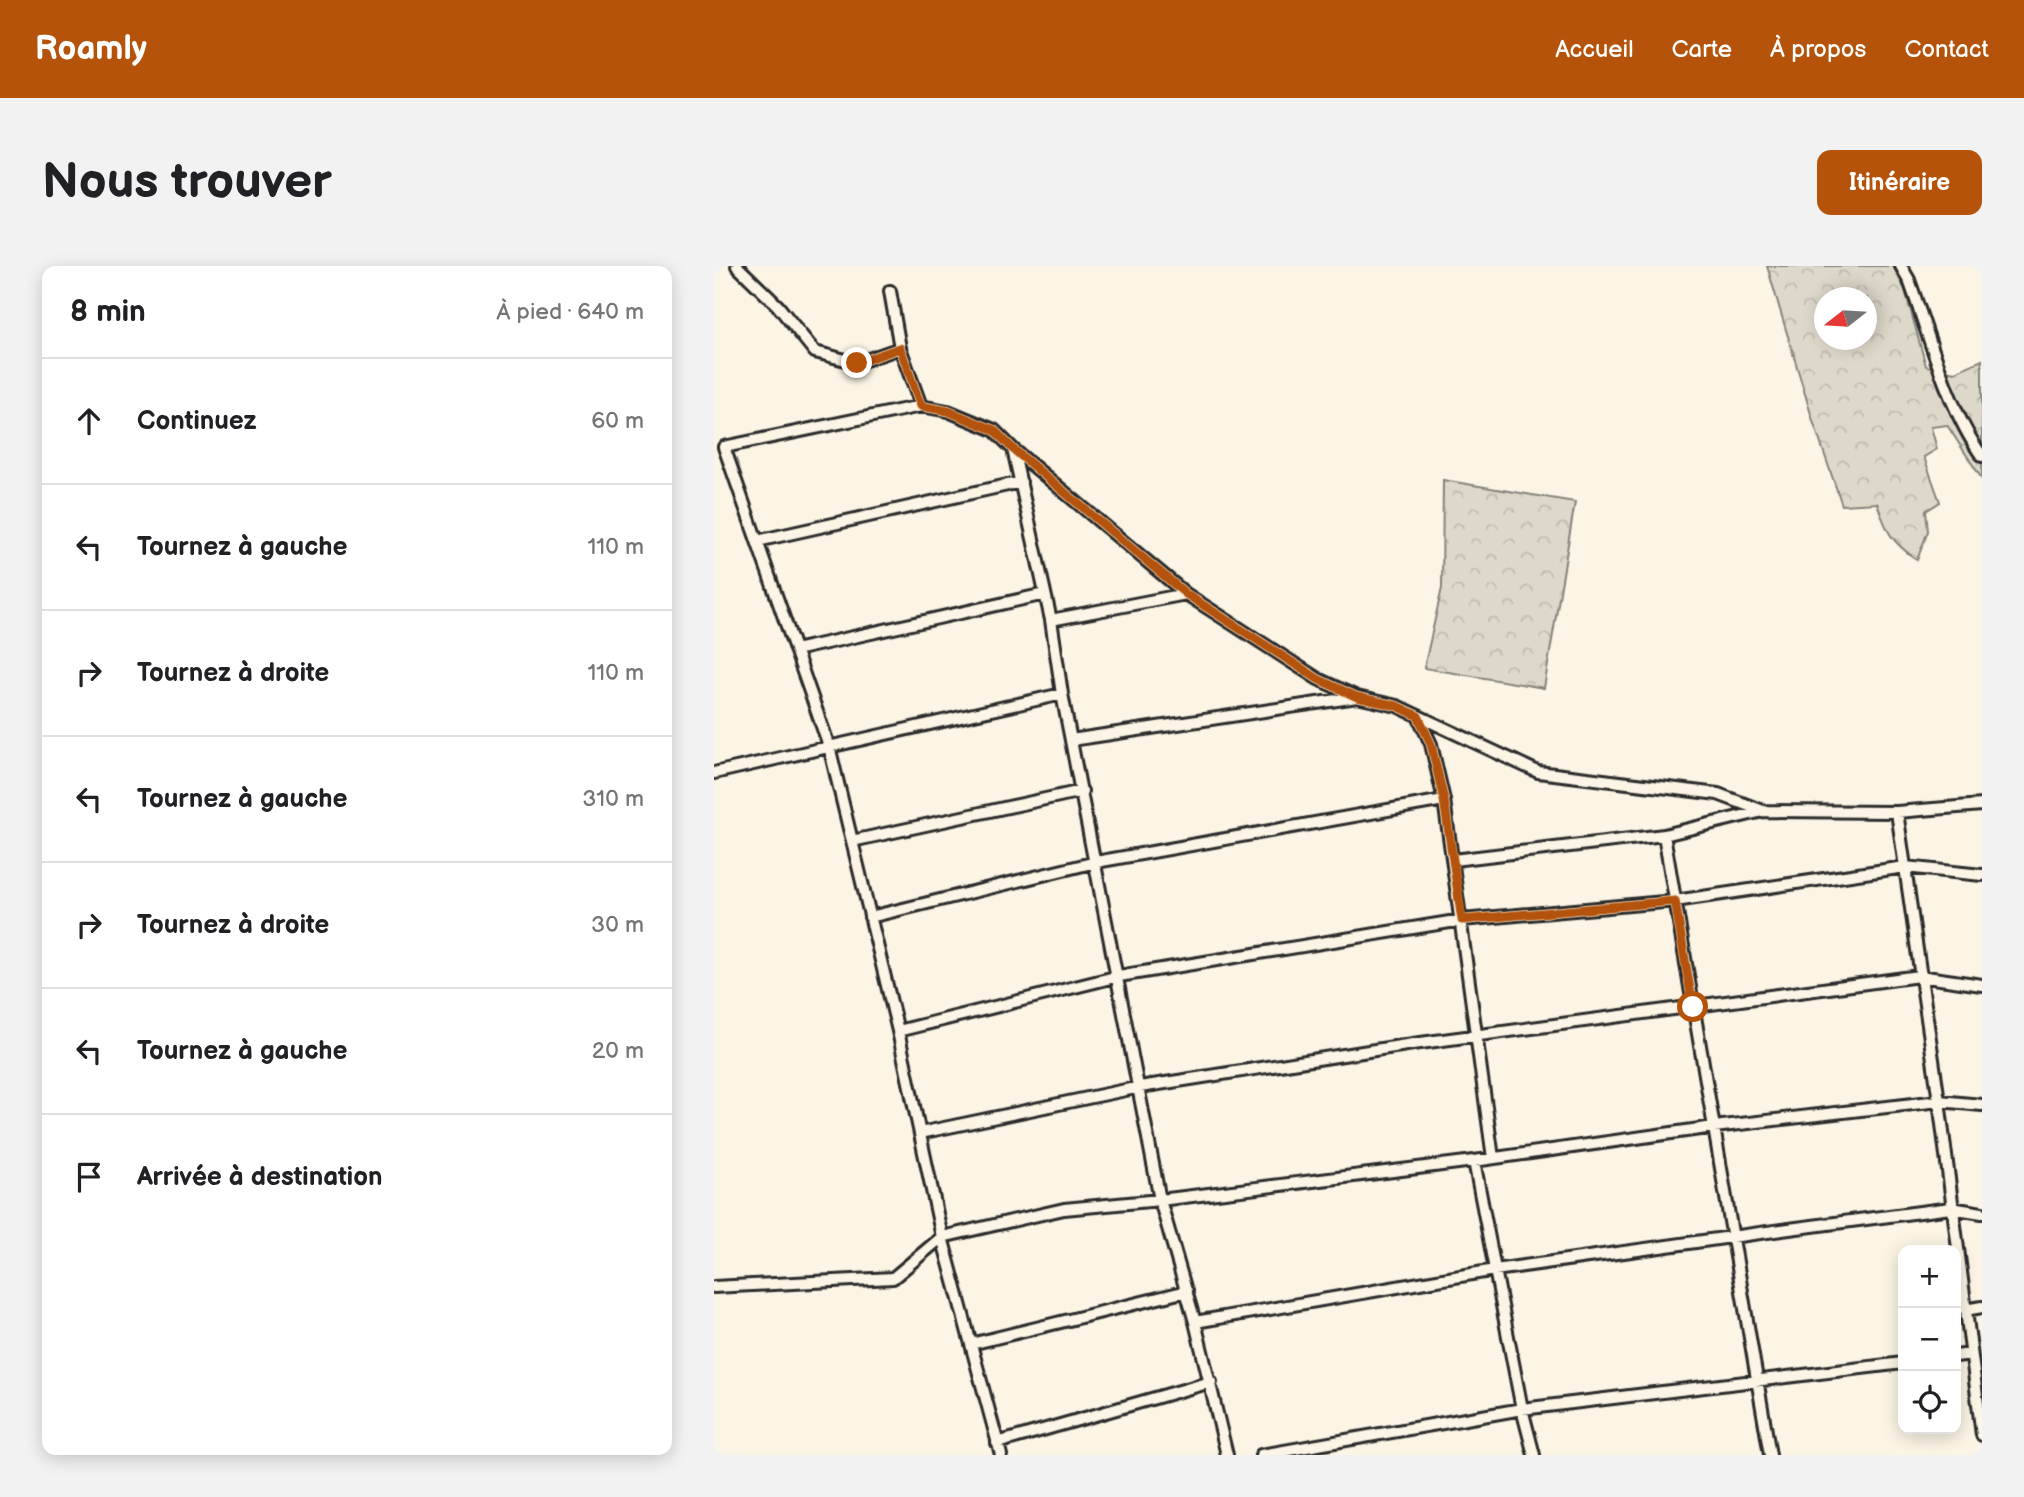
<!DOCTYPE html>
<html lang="fr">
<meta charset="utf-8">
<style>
body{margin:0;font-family:"Balsamiq Sans",sans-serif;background:#f2f2f2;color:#202124}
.controls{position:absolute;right:21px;bottom:21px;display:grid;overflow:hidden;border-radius:14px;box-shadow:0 4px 18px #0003}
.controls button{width:63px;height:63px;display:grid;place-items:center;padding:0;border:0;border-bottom:2px solid #e0e0e0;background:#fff;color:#202124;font:35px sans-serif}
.compass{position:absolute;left:1100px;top:21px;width:63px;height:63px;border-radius:50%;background:#fff;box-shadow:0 4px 18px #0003;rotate:253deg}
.stop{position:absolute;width:21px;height:21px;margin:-16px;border:5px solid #b45309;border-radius:50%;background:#fff}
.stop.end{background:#b45309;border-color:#fff;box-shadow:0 2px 7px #0008}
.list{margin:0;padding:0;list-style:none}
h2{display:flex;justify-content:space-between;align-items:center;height:91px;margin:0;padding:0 28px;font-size:30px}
h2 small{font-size:23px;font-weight:400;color:#757577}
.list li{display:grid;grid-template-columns:46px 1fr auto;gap:21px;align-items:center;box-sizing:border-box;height:126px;padding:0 28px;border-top:2px solid #e0e0e0}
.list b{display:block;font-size:26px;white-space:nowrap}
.list em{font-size:23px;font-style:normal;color:#757577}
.icon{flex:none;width:38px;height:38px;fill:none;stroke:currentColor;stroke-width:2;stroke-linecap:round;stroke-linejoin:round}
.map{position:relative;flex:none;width:1268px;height:1189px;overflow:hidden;border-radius:14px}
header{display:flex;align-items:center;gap:42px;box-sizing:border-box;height:98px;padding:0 35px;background:#b45309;color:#fff}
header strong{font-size:33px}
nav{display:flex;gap:38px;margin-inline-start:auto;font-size:24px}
.intro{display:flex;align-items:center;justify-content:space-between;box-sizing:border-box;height:168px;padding:0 42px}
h1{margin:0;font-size:49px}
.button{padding:18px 32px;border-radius:14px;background:#b45309;color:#fff;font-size:24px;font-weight:700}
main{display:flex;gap:42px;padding:0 42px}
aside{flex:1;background:#fff;border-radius:14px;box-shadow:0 4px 18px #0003}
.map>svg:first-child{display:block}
.forest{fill:url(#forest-crowns);stroke:#84827a;stroke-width:2;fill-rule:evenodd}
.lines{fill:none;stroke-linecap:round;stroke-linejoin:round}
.minor-casing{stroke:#2b2b2b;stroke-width:16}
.minor{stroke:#fcf5e5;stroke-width:10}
.route{stroke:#b45309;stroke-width:9}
</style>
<header>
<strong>Roamly</strong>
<nav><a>Accueil</a><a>Carte</a><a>À propos</a><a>Contact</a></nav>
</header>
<div class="intro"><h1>Nous trouver</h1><a class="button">Itinéraire</a></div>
<main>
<aside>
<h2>8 min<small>À pied · 640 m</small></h2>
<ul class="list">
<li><svg class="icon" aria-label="ahead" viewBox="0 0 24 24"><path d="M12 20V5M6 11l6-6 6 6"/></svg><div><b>Continuez</b></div><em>60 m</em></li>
<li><svg class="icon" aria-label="left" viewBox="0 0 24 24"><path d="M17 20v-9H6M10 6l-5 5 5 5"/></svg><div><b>Tournez à gauche</b></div><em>110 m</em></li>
<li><svg class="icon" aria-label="right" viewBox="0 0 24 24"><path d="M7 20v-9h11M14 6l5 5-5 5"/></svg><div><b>Tournez à droite</b></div><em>110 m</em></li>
<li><svg class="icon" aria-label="left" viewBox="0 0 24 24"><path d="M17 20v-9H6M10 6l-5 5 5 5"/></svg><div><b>Tournez à gauche</b></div><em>310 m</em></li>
<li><svg class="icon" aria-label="right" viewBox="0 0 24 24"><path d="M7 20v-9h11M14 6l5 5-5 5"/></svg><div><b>Tournez à droite</b></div><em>30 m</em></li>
<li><svg class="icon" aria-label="left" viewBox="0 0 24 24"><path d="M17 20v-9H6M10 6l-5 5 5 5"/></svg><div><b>Tournez à gauche</b></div><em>20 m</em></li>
<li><svg class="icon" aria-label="arrive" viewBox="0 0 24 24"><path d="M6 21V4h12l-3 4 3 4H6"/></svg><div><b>Arrivée à destination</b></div></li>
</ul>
</aside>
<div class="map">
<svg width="1268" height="1189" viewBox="0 0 1268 1189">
<defs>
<pattern id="forest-crowns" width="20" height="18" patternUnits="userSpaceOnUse" patternTransform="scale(1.75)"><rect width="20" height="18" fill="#ded8ca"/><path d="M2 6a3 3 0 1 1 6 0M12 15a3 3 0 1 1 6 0" fill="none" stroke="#bfbaae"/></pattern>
</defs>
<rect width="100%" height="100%" fill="#fcf5e5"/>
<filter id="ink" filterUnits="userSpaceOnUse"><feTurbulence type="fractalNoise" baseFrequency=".0143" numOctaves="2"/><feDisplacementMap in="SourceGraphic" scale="14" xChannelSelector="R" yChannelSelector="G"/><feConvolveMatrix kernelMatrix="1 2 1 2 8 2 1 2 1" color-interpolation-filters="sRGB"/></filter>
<g filter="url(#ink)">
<!-- forest -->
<path class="forest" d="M1053 0H1179L1191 24 1212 100 1241 106 1268 94V213L1233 159 1217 161 1223 183 1210 191 1226 236 1212 245 1214 265 1203 294C1177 275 1173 267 1163 237L1128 239 1099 155ZM1111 32H1153V74H1111Z
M729 214 861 236 830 422 710 402 728 322Z"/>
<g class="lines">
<!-- minor casing -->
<g class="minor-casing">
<path id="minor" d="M23 0 64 40 101 86 143 97 186 82 207 140 234 145 280 164 299 183 472 328 604 413 643 431 683 440 824 506 1004 528 1049 545
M1187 0 1195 14C1215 69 1234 143 1268 190
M176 25 186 82
M207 140 10 181 115 480 184 765 228 971 287 1189
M299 183 337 354 348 428 446 934 481 1056 513 1189
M43 275 307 216
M337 354 472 328
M81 384 331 328
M704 450 717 478 730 534 779 892
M357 474 643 431
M0 507 348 428
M1183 546 1225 835 1268 1169
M950 569 1056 1189
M138 575 368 525
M739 594 950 569 1049 545 1183 546 1268 539
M156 651 382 596 730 534
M184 765 405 710 748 654 961 635 1191 601 1268 609
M206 867 426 821 699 778 1205 710 1268 719
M760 895 808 1143 820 1189
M0 1021 179 1012 228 971 350 943 446 934 760 895 1000 861 1225 835 1268 839
M1251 1044 1268 1041
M481 1056 781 1004 1075 963 1237 942 1268 947
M257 1078 473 1025
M1242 1090 1257 1088
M283 1177 497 1116
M547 1189 808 1143 1189 1097"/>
</g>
<!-- minor -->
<use href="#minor" class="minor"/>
</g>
</g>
<g class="lines" filter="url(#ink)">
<!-- route -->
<path class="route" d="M143 97 186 82 207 140 234 145 280 164 299 183 472 328 604 413 643 431 683 440 704 450 717 478 730 534 748 654 961 635 979 741"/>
</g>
</svg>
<div class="controls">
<button>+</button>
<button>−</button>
<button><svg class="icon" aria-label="locate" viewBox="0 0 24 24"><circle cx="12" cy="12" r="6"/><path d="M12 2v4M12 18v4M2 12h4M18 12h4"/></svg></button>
</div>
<svg class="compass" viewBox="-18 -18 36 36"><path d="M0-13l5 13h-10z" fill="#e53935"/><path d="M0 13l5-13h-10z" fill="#757577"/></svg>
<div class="stop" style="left:979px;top:741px"></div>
<div class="stop end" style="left:143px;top:97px"></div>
</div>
</main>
